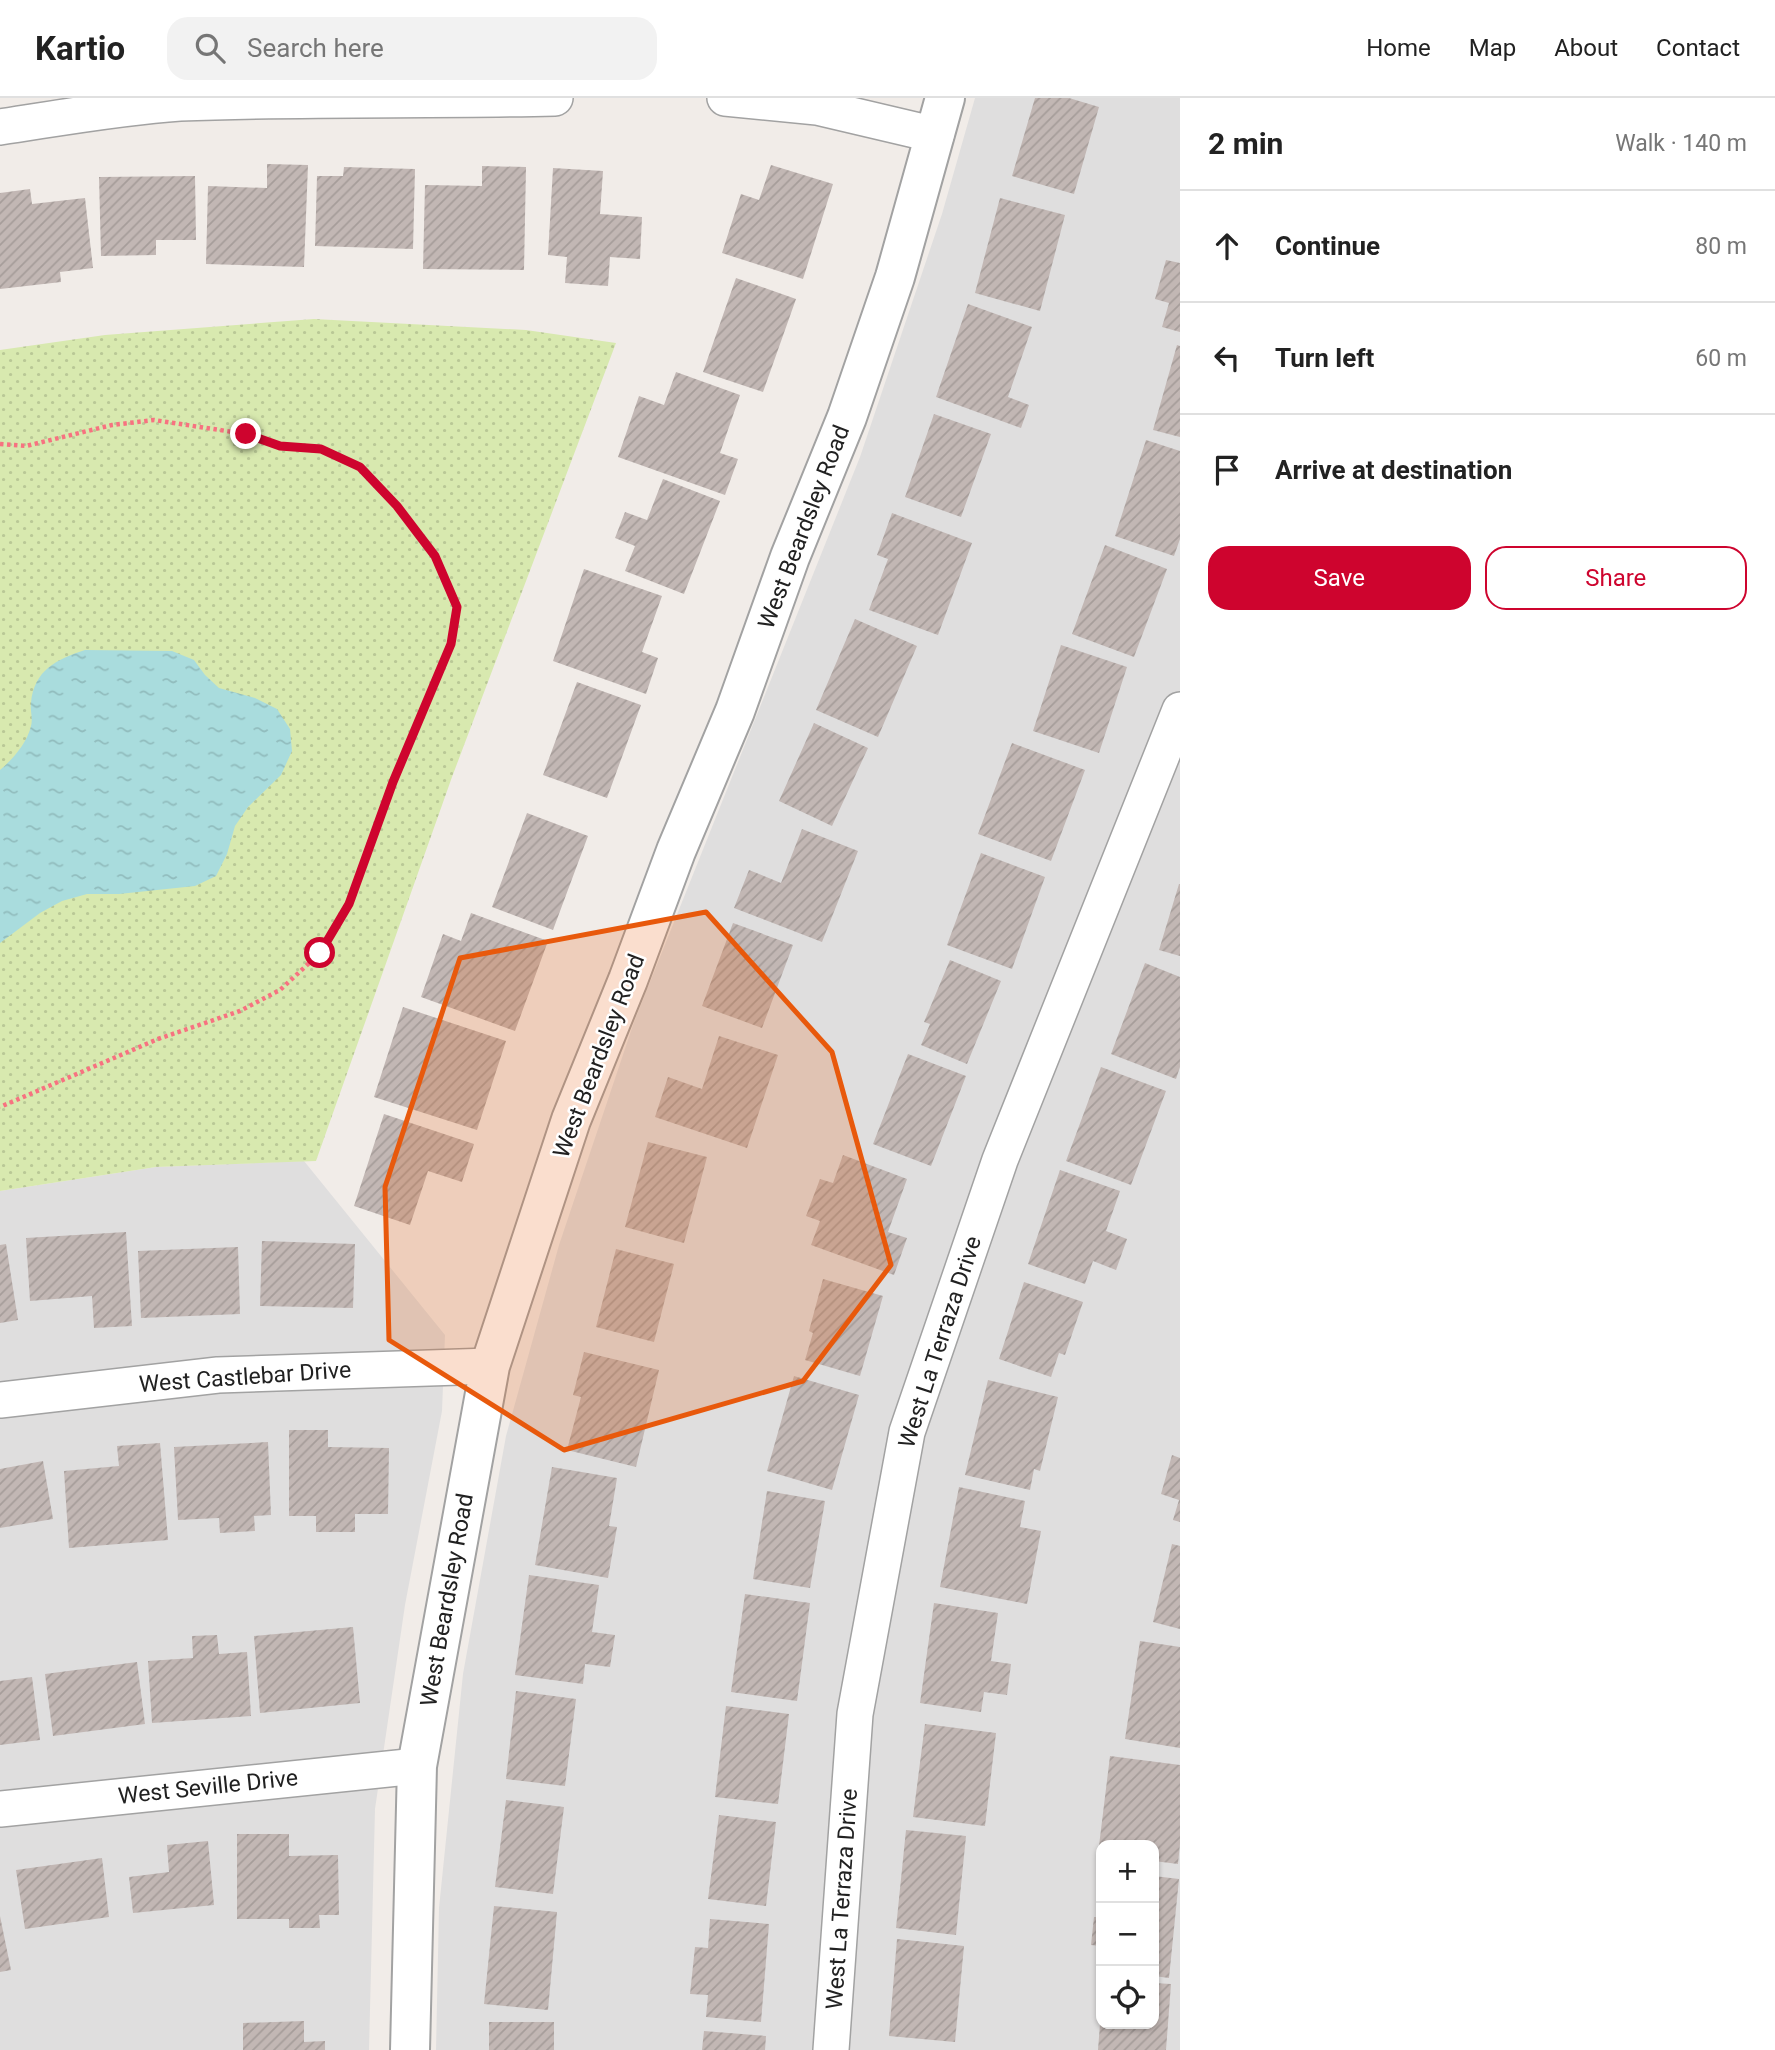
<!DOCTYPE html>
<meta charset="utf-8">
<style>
body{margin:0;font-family:Roboto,sans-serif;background:#f2f2f2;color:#222}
.controls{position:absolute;right:21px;bottom:21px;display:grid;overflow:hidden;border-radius:14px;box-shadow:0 2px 5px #0004}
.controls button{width:63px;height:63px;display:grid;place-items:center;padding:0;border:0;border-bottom:2px solid #e0e0e0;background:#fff;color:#222;font:35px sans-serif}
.stop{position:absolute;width:21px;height:21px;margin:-16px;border:5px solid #ce042e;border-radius:50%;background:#fff}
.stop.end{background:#ce042e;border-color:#fff;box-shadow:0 2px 7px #0008}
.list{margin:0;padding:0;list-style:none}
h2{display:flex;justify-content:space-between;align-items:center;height:91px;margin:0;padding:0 28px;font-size:30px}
h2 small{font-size:23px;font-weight:400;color:#767676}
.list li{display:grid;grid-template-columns:46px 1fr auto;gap:21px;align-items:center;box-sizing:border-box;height:112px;padding:0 28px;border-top:2px solid #e0e0e0}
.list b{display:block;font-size:26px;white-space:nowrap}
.list em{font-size:23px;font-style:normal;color:#767676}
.actions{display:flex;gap:14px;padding:21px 28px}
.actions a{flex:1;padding:16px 0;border:2px solid #ce042e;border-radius:21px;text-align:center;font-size:24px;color:#ce042e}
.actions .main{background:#ce042e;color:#fff}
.icon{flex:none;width:38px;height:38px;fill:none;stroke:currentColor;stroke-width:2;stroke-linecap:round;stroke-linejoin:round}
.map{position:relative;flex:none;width:1180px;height:1952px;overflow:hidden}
header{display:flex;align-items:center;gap:42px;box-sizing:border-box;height:98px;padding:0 35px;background:#fff;border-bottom:2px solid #e0e0e0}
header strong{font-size:33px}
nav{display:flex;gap:38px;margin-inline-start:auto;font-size:24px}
.search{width:490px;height:63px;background:#f2f2f2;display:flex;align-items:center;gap:18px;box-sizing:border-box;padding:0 24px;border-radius:21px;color:#767676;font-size:26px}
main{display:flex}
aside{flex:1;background:#fff}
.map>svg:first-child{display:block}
.residential{fill:#dfdede;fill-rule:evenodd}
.grass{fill:url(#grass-dots)}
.water{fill:url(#water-ripples)}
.building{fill:url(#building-hatch)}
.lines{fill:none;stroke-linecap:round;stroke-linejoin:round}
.minor-casing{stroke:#a2a2a2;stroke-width:38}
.tertiary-casing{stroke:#a2a2a2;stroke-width:42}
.path{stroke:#f77280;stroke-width:4.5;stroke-dasharray:3.5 3.5;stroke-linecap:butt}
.minor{stroke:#fff;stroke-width:35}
.tertiary{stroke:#fff;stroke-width:38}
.route{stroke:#ce042e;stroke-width:9}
.marked{fill:#e8590c;fill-opacity:0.2;stroke:#e8590c;stroke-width:5;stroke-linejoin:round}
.labels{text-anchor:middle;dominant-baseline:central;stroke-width:5;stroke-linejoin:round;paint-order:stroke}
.street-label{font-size:23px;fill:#212121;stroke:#fff}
</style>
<header>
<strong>Kartio</strong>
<div class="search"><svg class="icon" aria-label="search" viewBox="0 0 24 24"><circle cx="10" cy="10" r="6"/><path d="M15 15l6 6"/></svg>Search here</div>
<nav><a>Home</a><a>Map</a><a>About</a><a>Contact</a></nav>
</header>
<main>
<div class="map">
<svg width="1180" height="1952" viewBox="0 0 1180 1952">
<defs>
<pattern id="grass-dots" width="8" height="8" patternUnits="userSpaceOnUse" patternTransform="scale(1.75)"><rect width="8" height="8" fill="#d8e9af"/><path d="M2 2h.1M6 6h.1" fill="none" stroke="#b9c896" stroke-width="1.8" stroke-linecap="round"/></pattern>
<pattern id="water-ripples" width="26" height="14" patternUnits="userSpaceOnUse" patternTransform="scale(1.75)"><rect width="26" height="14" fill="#a9dcdd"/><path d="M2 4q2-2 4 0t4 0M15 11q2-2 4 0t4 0" fill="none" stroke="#91bcbd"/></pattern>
<pattern id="building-hatch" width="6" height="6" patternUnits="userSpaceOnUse" patternTransform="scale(1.75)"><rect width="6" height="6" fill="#c2b7b4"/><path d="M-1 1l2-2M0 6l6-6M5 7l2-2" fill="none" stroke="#a69d9a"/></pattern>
</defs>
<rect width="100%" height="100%" fill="#f1ece8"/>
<!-- residential -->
<path class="residential" d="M975 0H1180V1952H436L439 1810 463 1576 506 1338 559 1147 634 924 860 359 942 116ZM1101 1747H1154V1926H1101Z
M304 1063 445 1237 442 1313 405 1507 375 1711 369 1952H0V1093L156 1069Z"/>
<!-- grass -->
<path class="grass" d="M314 221 526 232 616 245 452 679 316 1063 156 1069 0 1093V252L105 237Z"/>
<!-- water -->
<path class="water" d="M85 552 172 553 194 562 205 577 219 590 255 600 277 611 290 631 292 653 281 677 248 709 235 728 227 756 216 778 195 788 119 796H87L62 803 40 815 0 845V672C13 661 27 645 31 628 33 621 30 612 31 605 34 572 57 561 85 552Z"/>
<!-- building -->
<path class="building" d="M1035 0H1069L1099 9 1074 96 1012 78Z
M267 66 308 67 304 169 206 166 208 88 267 90Z
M771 67 833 86 803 181 722 155 741 96 759 102Z
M482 68 526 69 524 172 423 171 425 87 482 88Z
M344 69 415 71 413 151 315 148 317 78H343Z
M553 70 603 73 600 116 642 119 640 161 610 159 608 188 565 185 567 159 548 157Z
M195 78 196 142H156V157L101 158 99 79Z
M30 91 32 106 85 100 93 170 60 174 61 184 0 191V95Z
M1000 100 1065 117 1040 213 975 195Z
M1166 162 1180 165V234L1162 229 1169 205 1155 201Z
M736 180 796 201 763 294 703 274Z
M968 206 1032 229 1008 299 1029 307 1021 330 936 299Z
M1177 247 1180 248V339L1153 332Z
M676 274 740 297 720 355 738 361 725 397 618 359 639 298 664 307Z
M934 316 991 336 961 419 905 399Z
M1146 342 1180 353V441L1174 458 1115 438Z
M663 381 720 403 684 496 625 473 635 448 615 440 625 414 647 422Z
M892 415 972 445 938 537 869 512 888 461 877 457Z
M1105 447 1167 471 1134 559 1072 536Z
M584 471 662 498 642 554 658 560 646 596 553 563Z
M855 521 917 548 878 639 816 612Z
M1061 547 1127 569 1099 655 1033 633Z
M577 584 641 607 607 700 543 677Z
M814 625 868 650 832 728 779 703Z
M1012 645 1085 672 1051 763 978 736Z
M527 715 588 738 553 832 492 809Z
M802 731 858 753 822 844 734 810 749 772 781 785Z
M981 755 1045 779 1012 871 947 847Z
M1179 786H1180V858L1159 852Z
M471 815 548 843 515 933 421 899 443 836 461 843Z
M733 825 793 847 762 930 702 908Z
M950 862 1001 883 967 966 921 947 930 926 924 924Z
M1145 865 1180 879V969L1176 981 1111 956Z
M403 909 506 943 477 1032 374 999Z
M719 938 778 957 747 1050 655 1019 668 979 702 991Z
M908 956 966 978 931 1068 873 1046Z
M1101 969 1166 993 1131 1087 1066 1063Z
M384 1016 474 1046 462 1084 428 1073 410 1127 354 1108Z
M648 1044 707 1059 684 1145 625 1129Z
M843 1057 907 1081 888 1134 907 1140 894 1177 811 1147 820 1123 806 1118 820 1081 833 1085Z
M1060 1072 1120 1093 1106 1133 1127 1141 1116 1172 1093 1163 1085 1186 1028 1166Z
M126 1134 132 1228 94 1230 92 1198 30 1203 26 1140Z
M262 1143 355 1146 353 1210 260 1208Z
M6 1146 18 1222 0 1225V1147Z
M238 1149 240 1216 141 1220 138 1153Z
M616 1151 674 1166 654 1244 596 1229Z
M823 1181 883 1198 860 1278 805 1262 813 1235 809 1233Z
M1024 1184 1083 1204 1065 1257 1059 1255 1051 1279 999 1261Z
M584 1254 659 1272 636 1369 567 1352 581 1299 573 1297Z
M794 1278 859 1297 832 1392 767 1373Z
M988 1282 1058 1299 1040 1373 1034 1371 1030 1392 965 1377Z
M289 1332H328V1349L389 1350 388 1416H355V1434H316V1418H289Z
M268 1344 271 1417 254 1418 255 1433 220 1435 219 1420 178 1422 174 1349Z
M160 1345 168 1442 69 1450 64 1373 119 1368 117 1348Z
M1172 1357 1180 1360V1424L1173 1422 1179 1402 1161 1396Z
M43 1363 53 1421 0 1430V1371Z
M552 1369 617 1380 609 1428 617 1429 608 1480 535 1467Z
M959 1389 1025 1403 1020 1429 1041 1433 1027 1506 940 1489Z
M767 1393 825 1403 810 1490 753 1481Z
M1172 1446 1180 1448V1531L1153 1524Z
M529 1477 599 1487 592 1534 615 1537 610 1569 585 1566 583 1586 515 1577Z
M745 1496 810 1505 797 1603 731 1594Z
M934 1505 998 1515 991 1563 1011 1566 1007 1597 984 1594 981 1614 920 1605Z
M353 1529 360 1605 260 1615 254 1538Z
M217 1537 219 1556 247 1554 251 1618 152 1625 148 1563 193 1560 192 1538Z
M1140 1543 1180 1549V1650L1125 1641Z
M137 1564 145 1626 53 1638 45 1576Z
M32 1579 40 1642 0 1647V1583Z
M516 1593 576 1601 565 1688 506 1681Z
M726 1608 789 1616 778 1706 715 1699Z
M925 1626 996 1635 985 1728 913 1719Z
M1110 1658 1180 1667V1746L1178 1766 1154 1763V1747H1101V1756H1098Z
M506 1702 564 1709 553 1796 495 1789Z
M719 1717 776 1724 766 1808 708 1801Z
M906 1732 966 1738 956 1837 896 1830Z
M237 1736H289V1758L338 1757 339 1817H319L320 1830H289V1821H237Z
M208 1743 214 1807 133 1815 129 1779 169 1774 167 1747Z
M102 1760 109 1819 25 1831 16 1772Z
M1154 1778 1179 1781 1169 1880 1154 1878Z
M494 1808 557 1814 548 1912 484 1906Z
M0 1818 11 1872 0 1874Z
M1094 1819H1101V1848L1091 1847Z
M710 1821 769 1826 761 1924 706 1919 708 1897 690 1896 695 1849 708 1850Z
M897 1841 964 1848 955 1944 889 1938Z
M1154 1885 1171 1886 1166 1952H1098L1100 1926H1154Z
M304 1923V1944L325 1943V1952H243V1925Z
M489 1924H554V1952H489Z
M704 1933 766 1938 765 1952H702Z"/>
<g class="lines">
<!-- minor casing -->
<g class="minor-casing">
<path id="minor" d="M725 0 817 9 936 37
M0 29C60 20 120 9 180 5 305 0 430 3 555 0
M0 1302 218 1277 490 1268
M0 1711 417 1668
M831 1952 855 1616 907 1334 1000 1062 1180 612"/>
</g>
<!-- tertiary casing -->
<g class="tertiary-casing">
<path id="tertiary" d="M410 1952 417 1668 490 1268 571 1022 628 882 676 753 735 613 790 459 847 319 895 179 945 0"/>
</g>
<!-- path -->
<path class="path" d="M0 346 26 348 112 327 154 322 246 336 280 348 321 351 360 369 397 408 435 459 457 509 451 546 393 684 349 806 320 855 280 892 240 913 158 941 0 1009"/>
<!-- minor -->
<use href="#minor" class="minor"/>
<!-- tertiary -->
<use href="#tertiary" class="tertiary"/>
</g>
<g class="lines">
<!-- route -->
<path class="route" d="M246 336 280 348 321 351 360 369 397 408 435 458 457 509 451 546 393 684 349 806 320 855"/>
</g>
<!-- marked area -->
<path class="marked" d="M706 814 832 954 891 1167 803 1283 564 1352 389 1242 385 1089 460 860Z"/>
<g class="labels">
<!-- street labels -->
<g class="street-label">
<text transform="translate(804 429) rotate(-69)">West Beardsley Road</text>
<text transform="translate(599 958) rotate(-69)">West Beardsley Road</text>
<text transform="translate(940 1244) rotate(-72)">West La Terraza Drive</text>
<text transform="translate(245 1279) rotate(-4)">West Castlebar Drive</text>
<text transform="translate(447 1502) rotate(-80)">West Beardsley Road</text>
<text transform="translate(208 1689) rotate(-6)">West Seville Drive</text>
<text transform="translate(842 1801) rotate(-86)">West La Terraza Drive</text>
</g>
</g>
</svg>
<div class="controls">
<button>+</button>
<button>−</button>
<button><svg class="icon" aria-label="locate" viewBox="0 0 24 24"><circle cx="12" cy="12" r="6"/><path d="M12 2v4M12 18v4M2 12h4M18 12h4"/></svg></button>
</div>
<div class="stop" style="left:320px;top:855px"></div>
<div class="stop end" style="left:246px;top:336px"></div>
</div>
<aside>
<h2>2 min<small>Walk · 140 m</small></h2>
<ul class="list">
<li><svg class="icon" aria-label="ahead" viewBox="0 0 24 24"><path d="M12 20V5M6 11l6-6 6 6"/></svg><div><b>Continue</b></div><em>80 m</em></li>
<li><svg class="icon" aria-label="left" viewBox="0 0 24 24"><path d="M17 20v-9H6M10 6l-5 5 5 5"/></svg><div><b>Turn left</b></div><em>60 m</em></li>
<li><svg class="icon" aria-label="arrive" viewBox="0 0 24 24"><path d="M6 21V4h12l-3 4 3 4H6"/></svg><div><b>Arrive at destination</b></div></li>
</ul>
<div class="actions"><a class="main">Save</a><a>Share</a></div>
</aside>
</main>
